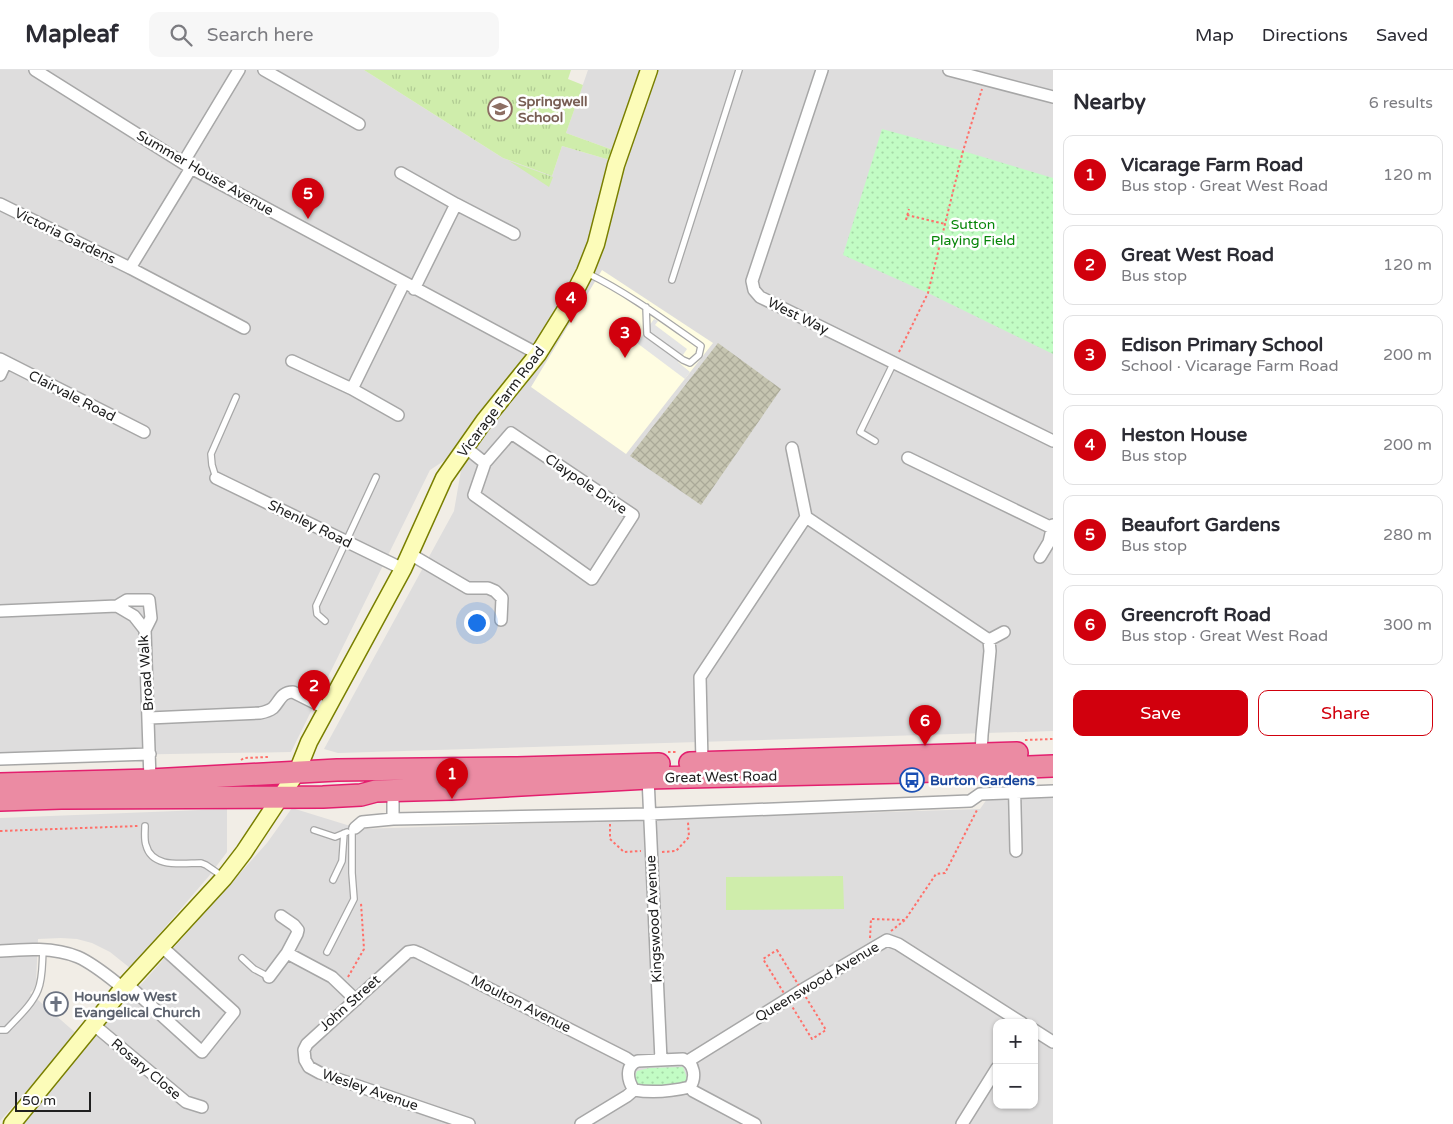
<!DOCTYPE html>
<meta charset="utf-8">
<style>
body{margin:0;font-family:"Varela Round",sans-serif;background:#f7f7f7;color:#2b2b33}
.controls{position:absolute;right:15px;bottom:15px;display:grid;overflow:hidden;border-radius:10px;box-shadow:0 1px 4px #0004}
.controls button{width:45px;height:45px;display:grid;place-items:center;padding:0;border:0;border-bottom:1px solid #e1e1e2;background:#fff;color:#2b2b33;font:25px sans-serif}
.scale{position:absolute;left:15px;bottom:12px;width:76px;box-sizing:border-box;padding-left:5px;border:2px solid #202020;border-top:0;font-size:14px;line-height:18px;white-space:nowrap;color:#202020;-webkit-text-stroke:4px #fff;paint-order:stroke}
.you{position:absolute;left:476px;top:552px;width:18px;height:18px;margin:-12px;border:4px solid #fff;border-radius:50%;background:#1a73e8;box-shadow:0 0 0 8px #1a73e833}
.badge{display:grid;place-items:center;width:32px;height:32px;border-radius:50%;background:#d1000d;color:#fff;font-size:16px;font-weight:700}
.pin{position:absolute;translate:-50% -41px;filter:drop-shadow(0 1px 2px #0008)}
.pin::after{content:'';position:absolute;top:26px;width:18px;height:15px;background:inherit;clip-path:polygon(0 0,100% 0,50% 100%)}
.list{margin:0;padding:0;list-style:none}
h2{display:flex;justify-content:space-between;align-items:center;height:65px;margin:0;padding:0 20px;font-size:21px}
h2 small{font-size:16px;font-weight:400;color:#7c7c81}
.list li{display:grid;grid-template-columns:32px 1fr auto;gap:15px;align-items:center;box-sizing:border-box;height:80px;margin:0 10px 10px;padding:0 10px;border:1px solid #e1e1e2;border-radius:10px}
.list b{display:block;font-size:19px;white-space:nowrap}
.list p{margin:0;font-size:16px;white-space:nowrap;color:#7c7c81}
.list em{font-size:16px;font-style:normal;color:#7c7c81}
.actions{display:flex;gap:10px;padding:15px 20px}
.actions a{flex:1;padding:11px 0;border:1px solid #d1000d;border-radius:10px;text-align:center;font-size:18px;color:#d1000d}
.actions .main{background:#d1000d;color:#fff}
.icon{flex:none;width:28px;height:28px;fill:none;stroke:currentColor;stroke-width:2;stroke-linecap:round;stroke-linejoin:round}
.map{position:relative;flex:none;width:1053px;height:1054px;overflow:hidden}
header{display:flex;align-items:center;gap:30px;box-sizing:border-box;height:70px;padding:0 25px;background:#fff;border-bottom:1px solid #e1e1e2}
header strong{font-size:24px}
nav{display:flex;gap:28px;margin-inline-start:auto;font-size:18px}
.search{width:350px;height:45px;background:#f7f7f7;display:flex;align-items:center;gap:12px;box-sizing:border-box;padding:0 18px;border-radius:10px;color:#7c7c81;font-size:19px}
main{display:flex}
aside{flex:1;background:#fff}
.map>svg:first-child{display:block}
.residential{fill:#dedddd;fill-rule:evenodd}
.education{fill:#fffde2}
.construction{fill:url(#construction-cross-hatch)}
.grass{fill:url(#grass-tufts)}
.park{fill:url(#park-dots)}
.garden{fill:#cfedab}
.parking{fill:#e4e4e4}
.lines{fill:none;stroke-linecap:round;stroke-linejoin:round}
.lane-casing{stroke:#a7a7a7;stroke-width:8}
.street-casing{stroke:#a7a7a7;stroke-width:14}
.secondary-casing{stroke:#797f00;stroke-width:19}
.highway-casing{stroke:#e31f6e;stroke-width:24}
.path{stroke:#ff706a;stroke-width:2;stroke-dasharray:2.5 2.5;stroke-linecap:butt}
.lane{stroke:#fff;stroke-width:5.5}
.street{stroke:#fff;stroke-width:11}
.secondary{stroke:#fcfcb9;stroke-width:16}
.highway{stroke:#eb8ba3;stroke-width:21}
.labels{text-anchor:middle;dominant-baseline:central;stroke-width:5;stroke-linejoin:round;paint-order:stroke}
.education-label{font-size:14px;font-weight:bold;fill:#785e54;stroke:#fff;text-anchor:start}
.street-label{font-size:14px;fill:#202020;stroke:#fff}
.park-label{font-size:14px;fill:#078609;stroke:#fff}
.transit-label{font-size:14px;font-weight:bold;fill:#164399;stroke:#fff;text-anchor:start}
.worship-label{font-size:14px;font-weight:bold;fill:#5b616d;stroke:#fff;text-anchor:start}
</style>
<header>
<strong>Mapleaf</strong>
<div class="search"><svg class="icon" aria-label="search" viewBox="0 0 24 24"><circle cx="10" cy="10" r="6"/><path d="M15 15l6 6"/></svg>Search here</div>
<nav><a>Map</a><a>Directions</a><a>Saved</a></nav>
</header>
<main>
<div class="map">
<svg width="1053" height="1054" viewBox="0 0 1053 1054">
<defs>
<pattern id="construction-cross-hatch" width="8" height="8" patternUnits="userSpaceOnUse" patternTransform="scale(1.25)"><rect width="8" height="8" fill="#c6c5b1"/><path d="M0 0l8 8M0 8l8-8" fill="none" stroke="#aaa998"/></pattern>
<pattern id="grass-tufts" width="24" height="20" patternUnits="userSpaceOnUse" patternTransform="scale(1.25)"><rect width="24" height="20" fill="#cfedab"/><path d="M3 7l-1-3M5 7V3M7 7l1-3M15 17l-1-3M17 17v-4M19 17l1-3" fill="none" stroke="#b1cb93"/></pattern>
<pattern id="park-dots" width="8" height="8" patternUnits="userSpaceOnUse" patternTransform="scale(1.25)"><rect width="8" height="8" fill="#c2fcc4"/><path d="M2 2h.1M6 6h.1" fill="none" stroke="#a6d8a8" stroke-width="1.8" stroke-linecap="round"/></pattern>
</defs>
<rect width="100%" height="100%" fill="#f1ede6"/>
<!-- residential -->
<path class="residential" d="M0 0H364L503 88 552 106 562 76 610 90 613 80 566 63 588 0H1053V661L338 683 324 679 454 441 465 377 430 400 291 682 0 687Z
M1053 727V1054H17L267 773 292 738 360 759 980 739 987 729ZM997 953H1034V1035H997Z
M227 739V782L209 806 130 898 110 882 92 873 77 869 61 868 38 869 36 913 34 919 30 923 77 964 0 1051V748Z"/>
<!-- education -->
<path class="education" d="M602 200 713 273 626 384 531 317Z"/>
<!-- construction -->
<path class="construction" d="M718 273 781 319 701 435 630 386Z"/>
<!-- grass -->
<path class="grass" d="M364 0H571L568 9 583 15 566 63 613 80 610 90 562 76 552 106 503 88Z
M509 91 553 107 549 117Z"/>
<!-- park -->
<path class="park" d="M882 59 963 81 1053 108V284L928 223 843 185Z
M683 997 688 1011 678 1016 639 1017 634 1010 637 1001 649 998Z"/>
<!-- garden -->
<path class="garden" d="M843 806 844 839 726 840V807Z"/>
<!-- parking -->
<path class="parking" d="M654 249 658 251 655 255 687 279 678 292 690 302 685 309 637 273Z"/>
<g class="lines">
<!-- lane casing -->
<g class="lane-casing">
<path id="lane" d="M587 203C628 223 664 250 701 276L699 285 690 293 683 290 647 264 646 237
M672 210 739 0
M875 371 860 362 893 294
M216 408 212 395 211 384 236 327
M325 551 317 544 316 536 376 407
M145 756C145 762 144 770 146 775 152 799 183 793 201 793L206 795 222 806
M314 760 335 767 347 762
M333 810 342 791 344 763
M327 882 354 829 352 803V759
M242 888 254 899 269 907
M0 960H6C17 948 32 935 38 920 43 908 42 893 43 881"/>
</g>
<!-- street casing -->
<g class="street-casing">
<path id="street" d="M35 0 191 98 538 284
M264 0 359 54
M822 0 752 211 754 220 760 227 1053 371
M949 0 1053 27
M183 93 239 0
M401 103 456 134 414 219
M0 134 130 198 191 98
M456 134 514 164
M130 198 244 258
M0 289 144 362
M292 291 352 319
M0 305 6 292
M398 345 352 319 404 213
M465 377 485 393 511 363 633 445 592 509 474 425 485 393
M908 388 1052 458
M216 408 403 499
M806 447 989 570 1004 562
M410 484 468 518H488L495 521 502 528 501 550
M1040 487 1049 472 1053 455
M117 536 127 530H149L151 548 145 560
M0 541 117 536 134 546 145 560 150 710
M149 648 260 643C265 642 269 641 273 638 280 631 281 622 293 622L327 639
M981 684 982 665 990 581 989 570
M0 689 150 684
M702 692 700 607 806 447 792 378
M1014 697 1016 781
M648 708 661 990
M393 749V721
M355 758 362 752 393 749 649 744 970 731 980 724 1053 721
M281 846 294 855 298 860 297 864 287 883 332 907 356 930
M0 881C25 879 54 877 78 887 94 894 109 907 123 918
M269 907 287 883
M127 914 202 982 234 942 161 876
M94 955 186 1032 202 1037
M1034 960 1053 972
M683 989C695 993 696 1008 690 1017 673 1021 651 1023 634 1020 627 1010 625 995 638 991Z
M688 991 802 920 887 870 898 874 1022 953
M690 1017 693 1021 755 1054
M469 1054 320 1003 309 997 305 990 304 980 307 974 408 882 414 881 419 883 626 988 633 993
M581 1054 627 1026 634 1020
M962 1054 997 998"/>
</g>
<!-- secondary casing -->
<g class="secondary-casing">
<path id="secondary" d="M12 1054 123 918 224 808 244 782 297 702 309 672 403 499 444 408 484 351 538 284 566 239 585 202 596 174 616 95 649 0"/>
</g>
<!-- highway casing -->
<g class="highway-casing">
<path id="highway" d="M690 693 1017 683
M0 714 150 710 337 700 517 698 659 694
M0 730 61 728 323 727 361 725 376 721 451 719 648 708 907 702 1053 696"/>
</g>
<!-- path -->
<path class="path" d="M907 145 945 154
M906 150 909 139
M899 282 928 223 963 81 982 19
M1025 670 1053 669
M668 682H678
M241 690 244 688 268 687
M610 754V769L624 782 641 781
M0 761 138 756
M662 782 676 781 689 767 688 752
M891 861 905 850 936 804 945 803 977 740
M870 868 871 849 905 850
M777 880 826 960 812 969 763 889Z
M348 907 364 879 361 833"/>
<!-- lane -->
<use href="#lane" class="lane"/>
<!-- street -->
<use href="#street" class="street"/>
<!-- secondary -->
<use href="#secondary" class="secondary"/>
<!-- highway -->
<use href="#highway" class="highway"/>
</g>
<!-- icons -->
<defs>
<g id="school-ring" transform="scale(1.25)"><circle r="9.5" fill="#fff" stroke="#8d6e63" stroke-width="1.5"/><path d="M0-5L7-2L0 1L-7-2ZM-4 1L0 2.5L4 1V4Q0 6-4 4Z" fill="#8d6e63"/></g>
<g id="bus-ring" transform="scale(1.25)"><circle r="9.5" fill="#fff" stroke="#1a4fb4" stroke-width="1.5"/><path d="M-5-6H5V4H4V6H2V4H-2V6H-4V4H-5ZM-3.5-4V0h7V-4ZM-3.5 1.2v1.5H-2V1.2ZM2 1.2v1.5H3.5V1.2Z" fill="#1a4fb4"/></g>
<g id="church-ring" transform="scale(1.25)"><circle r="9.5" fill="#fff" stroke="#6b7280" stroke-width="1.5"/><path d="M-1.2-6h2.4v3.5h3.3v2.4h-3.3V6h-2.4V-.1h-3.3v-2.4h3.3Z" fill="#6b7280"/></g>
</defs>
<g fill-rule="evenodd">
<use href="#school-ring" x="500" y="39"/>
<use href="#bus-ring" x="912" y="710"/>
<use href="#church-ring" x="56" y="934"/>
</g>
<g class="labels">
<!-- education labels -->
<g class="education-label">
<text x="518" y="31">Springwell<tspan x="518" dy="16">School</tspan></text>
</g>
<!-- street labels -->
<g class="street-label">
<text transform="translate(205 103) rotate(30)">Summer House Avenue</text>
<text transform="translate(65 166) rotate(26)">Victoria Gardens</text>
<text transform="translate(798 246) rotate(26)">West Way</text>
<text transform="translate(72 326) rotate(27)">Clairvale Road</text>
<text transform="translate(501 332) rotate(-53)">Vicarage Farm Road</text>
<text transform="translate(586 414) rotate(34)">Claypole Drive</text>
<text transform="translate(310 454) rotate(26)">Shenley Road</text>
<text transform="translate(146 603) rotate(-94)">Broad Walk</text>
<text transform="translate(721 707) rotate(-1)">Great West Road</text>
<text transform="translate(654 849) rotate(-93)">Kingswood Avenue</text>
<text transform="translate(817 912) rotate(-31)">Queenswood Avenue</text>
<text transform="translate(350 933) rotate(-42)">John Street</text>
<text transform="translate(521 934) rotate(27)">Moulton Avenue</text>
<text transform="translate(146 999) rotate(40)">Rosary Close</text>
<text transform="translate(370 1020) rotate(19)">Wesley Avenue</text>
</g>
<!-- park labels -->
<g class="park-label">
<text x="973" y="154">Sutton<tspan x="973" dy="16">Playing Field</tspan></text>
</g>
<!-- transit labels -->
<g class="transit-label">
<text x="930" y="710">Burton Gardens</text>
</g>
<!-- worship labels -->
<g class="worship-label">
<text x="74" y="926">Hounslow West<tspan x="74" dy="16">Evangelical Church</tspan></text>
</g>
</g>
</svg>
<div class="controls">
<button>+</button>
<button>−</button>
</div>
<div class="scale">50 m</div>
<div class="you"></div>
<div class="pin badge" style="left:452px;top:729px">1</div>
<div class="pin badge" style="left:314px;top:641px">2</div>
<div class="pin badge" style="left:625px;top:288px">3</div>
<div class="pin badge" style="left:571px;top:253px">4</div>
<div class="pin badge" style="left:308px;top:149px">5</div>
<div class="pin badge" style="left:925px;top:676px">6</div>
</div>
<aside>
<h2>Nearby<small>6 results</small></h2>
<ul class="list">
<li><span class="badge">1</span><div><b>Vicarage Farm Road</b><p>Bus stop · Great West Road</p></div><em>120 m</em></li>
<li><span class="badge">2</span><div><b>Great West Road</b><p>Bus stop</p></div><em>120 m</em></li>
<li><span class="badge">3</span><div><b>Edison Primary School</b><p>School · Vicarage Farm Road</p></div><em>200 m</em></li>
<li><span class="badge">4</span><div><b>Heston House</b><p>Bus stop</p></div><em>200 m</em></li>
<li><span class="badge">5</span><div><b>Beaufort Gardens</b><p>Bus stop</p></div><em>280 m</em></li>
<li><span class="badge">6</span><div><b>Greencroft Road</b><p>Bus stop · Great West Road</p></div><em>300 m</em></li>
</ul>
<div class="actions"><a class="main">Save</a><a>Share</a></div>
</aside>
</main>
